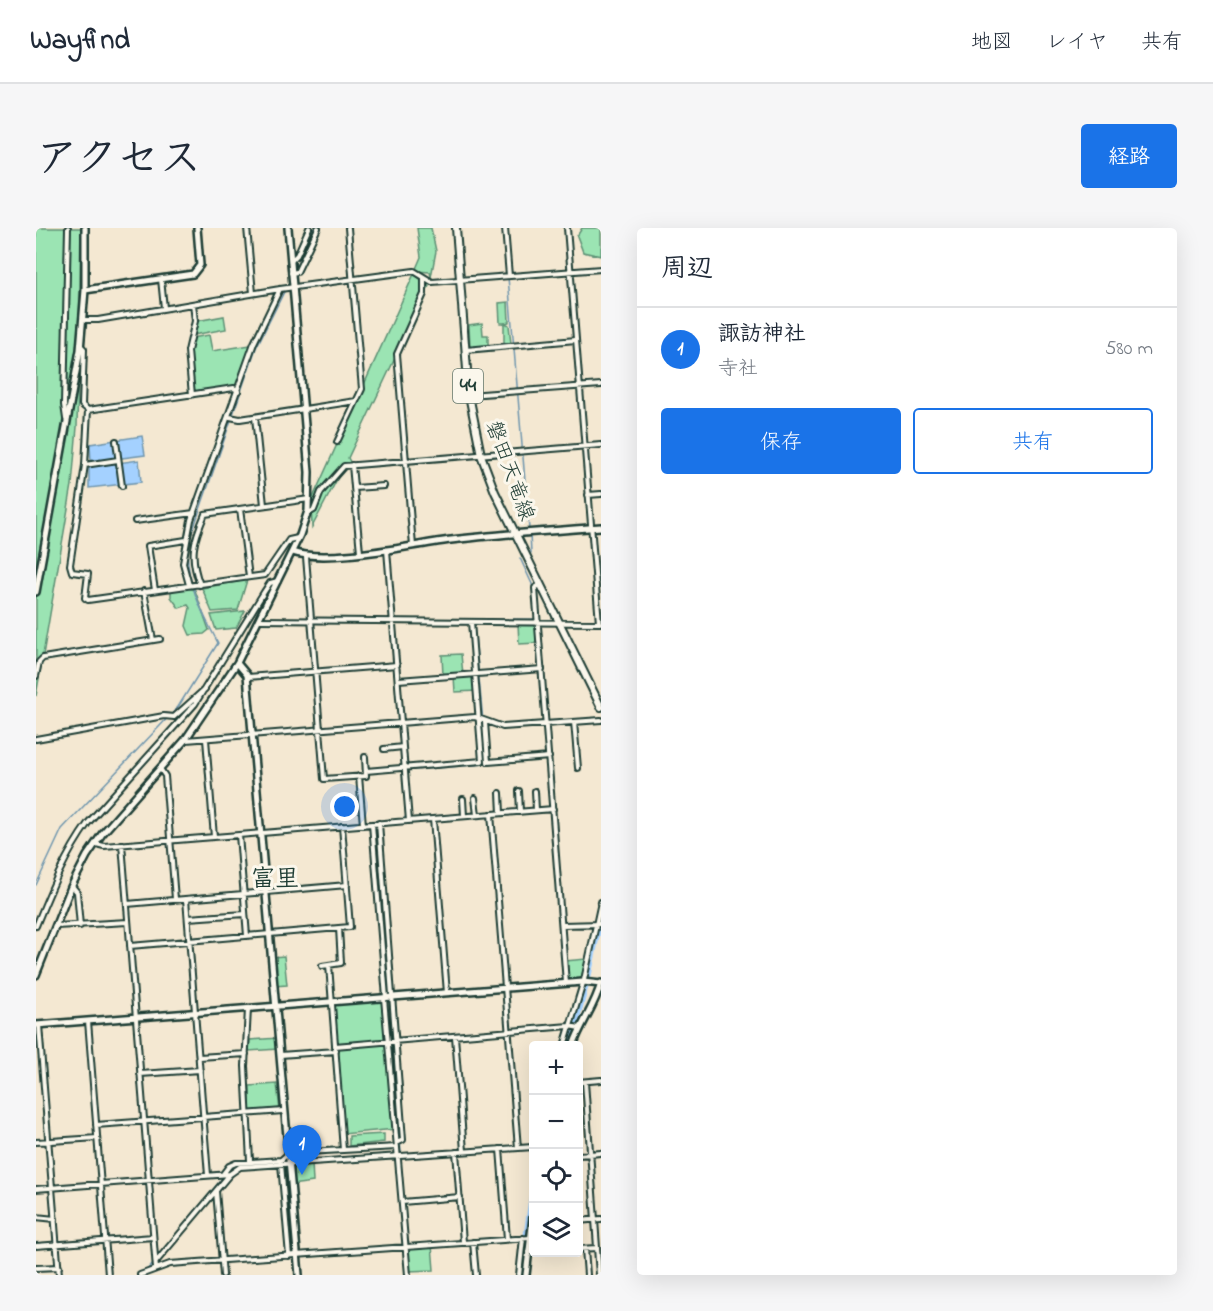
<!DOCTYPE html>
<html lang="ja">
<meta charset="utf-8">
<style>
body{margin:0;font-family:"Indie Flower","Klee One",sans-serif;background:#f6f6f7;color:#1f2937}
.controls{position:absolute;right:18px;bottom:18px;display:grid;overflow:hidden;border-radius:6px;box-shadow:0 6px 24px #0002}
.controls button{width:54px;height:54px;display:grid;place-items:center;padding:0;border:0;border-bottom:2px solid #e0e1e3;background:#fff;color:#1f2937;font:30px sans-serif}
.you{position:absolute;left:309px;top:579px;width:21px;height:21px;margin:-15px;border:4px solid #fff;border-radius:50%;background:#1a73e8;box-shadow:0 0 0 9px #1a73e833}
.badge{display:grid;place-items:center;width:39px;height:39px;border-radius:50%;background:#1a73e8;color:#fff;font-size:20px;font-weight:700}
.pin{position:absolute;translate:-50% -50px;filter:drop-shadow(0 2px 3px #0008)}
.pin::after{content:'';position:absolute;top:32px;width:21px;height:18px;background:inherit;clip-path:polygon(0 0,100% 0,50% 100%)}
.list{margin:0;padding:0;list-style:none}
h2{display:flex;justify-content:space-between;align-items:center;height:78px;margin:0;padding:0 24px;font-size:26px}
h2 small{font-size:20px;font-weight:400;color:#747a83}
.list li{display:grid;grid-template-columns:39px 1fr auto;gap:18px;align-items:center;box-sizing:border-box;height:84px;padding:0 24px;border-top:2px solid #e0e1e3}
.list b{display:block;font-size:22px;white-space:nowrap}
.list p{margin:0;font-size:20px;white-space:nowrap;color:#747a83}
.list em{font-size:20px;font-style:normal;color:#747a83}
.actions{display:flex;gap:12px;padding:18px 24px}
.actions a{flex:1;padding:14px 0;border:2px solid #1a73e8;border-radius:6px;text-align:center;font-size:21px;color:#1a73e8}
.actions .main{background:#1a73e8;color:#fff}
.icon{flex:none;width:33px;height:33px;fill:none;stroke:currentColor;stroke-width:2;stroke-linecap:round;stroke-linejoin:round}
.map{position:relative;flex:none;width:565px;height:1047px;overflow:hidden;border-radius:6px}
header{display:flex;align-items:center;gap:36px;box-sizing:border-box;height:84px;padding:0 30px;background:#fff;border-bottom:2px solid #e0e1e3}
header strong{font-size:28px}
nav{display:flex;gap:33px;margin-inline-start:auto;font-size:21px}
.intro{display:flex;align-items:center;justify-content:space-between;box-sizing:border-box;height:144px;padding:0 36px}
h1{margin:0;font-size:42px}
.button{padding:15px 27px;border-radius:6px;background:#1a73e8;color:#fff;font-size:21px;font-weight:700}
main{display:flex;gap:36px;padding:0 36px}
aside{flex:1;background:#fff;border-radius:6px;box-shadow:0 6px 24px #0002}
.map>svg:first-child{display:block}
.green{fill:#9be4b3;stroke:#5d9074;stroke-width:1.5}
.water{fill:#a4d1ff;stroke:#6f96ae;stroke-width:1.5}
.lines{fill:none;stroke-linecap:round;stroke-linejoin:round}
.stream{stroke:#6f96ae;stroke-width:1.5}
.river{stroke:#a4d1ff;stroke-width:8}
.street-casing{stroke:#1f3d34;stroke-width:8}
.secondary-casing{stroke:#1f3d34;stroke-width:10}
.primary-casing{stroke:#1f3d34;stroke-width:10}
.street{stroke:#fbf7ec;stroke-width:4}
.secondary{stroke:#fbf7ec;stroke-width:5}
.primary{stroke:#fbf7ec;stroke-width:6}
.labels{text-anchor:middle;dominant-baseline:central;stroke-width:6;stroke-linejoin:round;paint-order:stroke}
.shield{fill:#fbf7ec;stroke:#61756b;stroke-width:1.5}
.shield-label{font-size:20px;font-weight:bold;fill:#1f3d34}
.street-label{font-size:21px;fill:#1f3d34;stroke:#fbf7ec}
.quarter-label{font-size:24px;font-weight:bold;fill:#1f3d34;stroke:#fbf7ec}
</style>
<header>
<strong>Wayfind</strong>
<nav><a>地図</a><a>レイヤ</a><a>共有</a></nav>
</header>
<div class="intro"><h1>アクセス</h1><a class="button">経路</a></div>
<main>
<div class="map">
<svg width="565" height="1047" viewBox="0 0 565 1047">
<rect width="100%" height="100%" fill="#f4e8d2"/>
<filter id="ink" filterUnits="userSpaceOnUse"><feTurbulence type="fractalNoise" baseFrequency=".0167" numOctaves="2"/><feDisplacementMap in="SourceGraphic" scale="12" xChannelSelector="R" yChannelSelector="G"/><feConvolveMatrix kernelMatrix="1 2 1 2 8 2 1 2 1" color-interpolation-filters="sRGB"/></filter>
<g filter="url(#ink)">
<!-- green -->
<path class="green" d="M0 0H45L41 199 36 257 0 468Z
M381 0H395L400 23 395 49 394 44 379 43 385 29Z
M546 0H565V28L547 24 541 8Z
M378 46 393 58 312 230 316 237 308 238 276 299 275 274Z
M472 74 473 94 469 95 473 97 475 116 468 117V95H464L463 75Z
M188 88 190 101 157 107 161 93Z
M446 95 447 107H452V118L434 120 433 97Z
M173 107 176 123 215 117 201 158 157 165 153 123 156 110Z
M211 352 202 382 176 384 166 360Z
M152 360 159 362 173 402 168 406 154 407 150 398 154 380 152 377 143 380 135 369V363Z
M209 383 200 400 180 402 175 387Z
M482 395 501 396 502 415 483 416Z
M425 426 427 447 439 446 441 463 419 464 418 448H407L406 427Z
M248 728 251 757 238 758 236 729Z
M550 731 545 751 530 754 529 733Z
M348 770 360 901 306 906 296 774Z
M242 810V821L213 823 214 812Z
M241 856 244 883 214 885V858Z
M348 906V914L313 918V908Z
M276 935 277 954 255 957 253 936Z
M396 1017 398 1042 372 1043 370 1019Z"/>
<!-- water -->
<path class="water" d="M106 208 109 227 55 234 54 216Z
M103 232 105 254 53 260V239Z"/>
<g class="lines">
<!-- stream -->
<path class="stream" d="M258 43 278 0
M472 49 493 301
M494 306 495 325
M153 313 220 120 255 50
M438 392 499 391 496 356 484 330
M438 396 450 526
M341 594 368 591 370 588 366 543 450 536V534
M339 598 353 766
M0 657 26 601 142 479 182 415C167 387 148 350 152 318
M250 933 258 1025
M255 933 365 925 354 771
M191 945 200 938 208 936
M121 1030 188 948
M259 1030 260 1047
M109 1044 118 1034"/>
<!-- river -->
<path class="river" d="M532 818 551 750 565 683
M486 1047 497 967"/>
<!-- street casing -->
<g class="street-casing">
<path id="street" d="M211 0 217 65
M469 0 473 48
M531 0 563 395
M255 33 261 27 273 0
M255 45 261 44 282 0
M125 51 128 80
M47 92H62L244 61 378 43 396 54 565 41
M45 118 48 121 46 177 52 182 198 160 202 163
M430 122 540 112
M156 167 152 123 159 93 157 76
M433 167 565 157
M52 182 49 237 34 337 36 344 52 346 49 370 52 372 229 347 253 312 262 310
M194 189 204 191 320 173
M219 189 228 277
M30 191 28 177 32 0
M80 213 86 258
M301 214 326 161 312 0
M49 237 82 232
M316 237 324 324
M318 260 348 258
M552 267 565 266
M204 281 213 349
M271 286 278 282 285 264 308 238 565 217
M99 293 158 285
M377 318 361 126 388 66V50
M351 322 373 593
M270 329 288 551 330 548 329 529
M153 357 147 335 155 292 218 115 244 61
M164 357C153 328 157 314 169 286L273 271
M504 357 499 360 530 755
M119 362 112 318 150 312
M108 363 117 412
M223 392 564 395
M0 448 3 434 7 430 124 411
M212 449 361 437
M362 452 506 441
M449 494 452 534 513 529
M538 494 542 540
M0 511 128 488 138 489 169 461
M170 511 178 609
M150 512 439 489 467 499 565 492
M348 521 367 519
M125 542 129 548 139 671
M330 543 446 533 435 394
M323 548 327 597
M483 563 484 584
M499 563 500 582
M464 565 465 585
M439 570 441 587
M427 571 428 588
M455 586 482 920
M397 591 411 765
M343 595 367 912 361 915
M336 596 350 770
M203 607 211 708
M60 616 68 618 517 581
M86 616 120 1041
M36 658 41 664 44 698
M150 671 172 947
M91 676 311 657
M152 690 209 686
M526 697 565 696
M0 698C15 661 29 627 52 595L159 476 228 364 234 355 242 353
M20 698 92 694
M94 718 314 699 306 598
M293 737 307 922
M286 738 305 735 303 700
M348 770 372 1047
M212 781 209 838 214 933
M52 793 72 1047
M3 797 23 1047
M419 808 428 923
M299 818 533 798 544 800
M528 818 548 752 565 674
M244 827 300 823
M163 829 210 826
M104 846 164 842
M542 854 565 852
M549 854 563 1047
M60 897 247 883
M0 914 61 910
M464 921 471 1011
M420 924 427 1014
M542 927 565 925
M245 936 253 1028
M187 946 193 938 200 935 245 932 253 925 361 919
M0 961 194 946
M180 963 187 1047
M366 974 424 969
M0 989 19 991
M542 993 565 991
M437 1014 440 1047
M0 1018 117 1009
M542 1021 561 1020
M549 1021 551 1047
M120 1034 194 946 204 939 497 919
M0 1040 23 1039
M104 1047 134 1036 494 1010
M483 1047 487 1010"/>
</g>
<!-- secondary casing -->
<g class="secondary-casing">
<path id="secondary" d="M49 62 157 46 164 37 161 0
M256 324C292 336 375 317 415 312 464 306 515 303 565 299
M0 364 44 122 49 62V0
M201 435 211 447 263 1047
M0 747 35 659 51 628 66 606 149 512 201 435 264 307 272 283 273 244 252 0
M0 797 547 754 565 756
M537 818C545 795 559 778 565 755
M490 1047 497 989"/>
</g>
<!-- primary casing -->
<g class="primary-casing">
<path id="primary" d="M420 0 433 167 445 227 459 264 565 479"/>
</g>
<!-- street -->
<use href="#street" class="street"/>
<!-- secondary -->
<use href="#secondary" class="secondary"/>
<!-- primary -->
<use href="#primary" class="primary"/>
</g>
</g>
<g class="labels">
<!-- shield labels -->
<rect class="shield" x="417" y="141" width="30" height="34" rx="4.5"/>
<g class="shield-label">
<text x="432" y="158">44</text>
</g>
<!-- street labels -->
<g class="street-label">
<text transform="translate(473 243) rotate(70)">磐田天竜線</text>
</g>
<!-- quarter labels -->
<g class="quarter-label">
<text x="239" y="652">富里</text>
</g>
</g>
</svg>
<div class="controls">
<button>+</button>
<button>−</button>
<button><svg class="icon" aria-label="locate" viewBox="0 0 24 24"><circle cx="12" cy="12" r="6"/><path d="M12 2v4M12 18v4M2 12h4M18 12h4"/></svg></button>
<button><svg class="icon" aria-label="layers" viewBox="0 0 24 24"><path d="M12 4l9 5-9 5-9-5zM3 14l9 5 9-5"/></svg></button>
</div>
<div class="you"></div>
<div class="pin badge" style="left:266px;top:947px">1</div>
</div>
<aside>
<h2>周辺<small></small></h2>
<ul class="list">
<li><span class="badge">1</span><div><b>諏訪神社</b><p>寺社</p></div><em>580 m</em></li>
</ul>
<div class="actions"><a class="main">保存</a><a>共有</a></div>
</aside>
</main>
